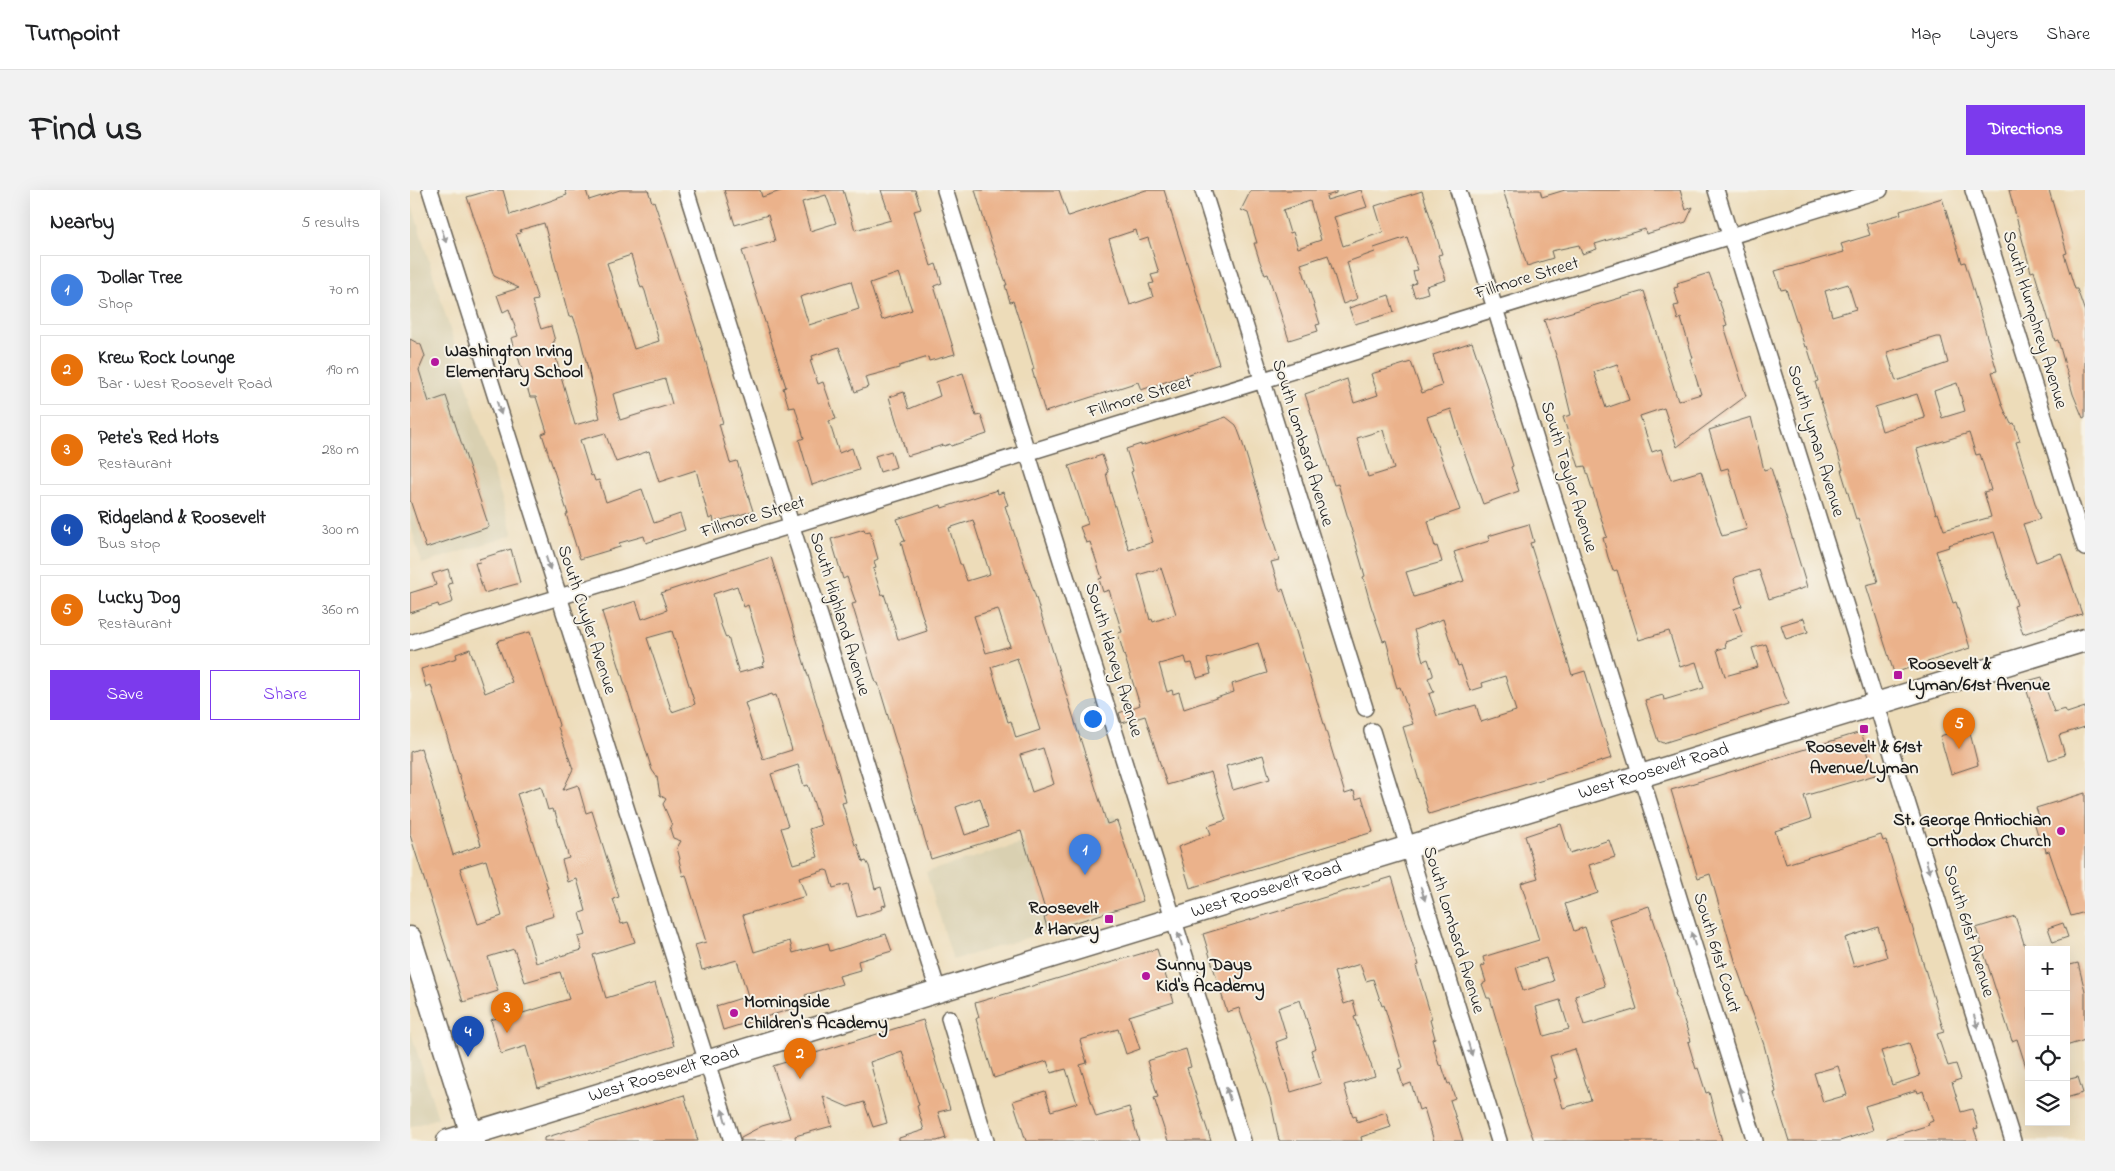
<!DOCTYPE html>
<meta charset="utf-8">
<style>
body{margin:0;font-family:"Indie Flower",sans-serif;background:#f2f2f2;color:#202124}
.controls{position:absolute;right:15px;bottom:15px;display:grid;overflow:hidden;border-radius:0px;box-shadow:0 5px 20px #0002}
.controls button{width:45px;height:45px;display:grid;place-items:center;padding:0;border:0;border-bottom:1px solid #e0e0e0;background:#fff;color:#202124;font:25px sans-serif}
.you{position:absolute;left:682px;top:528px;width:18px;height:18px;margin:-12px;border:4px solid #fff;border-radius:50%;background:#1a73e8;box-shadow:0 0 0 8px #1a73e833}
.badge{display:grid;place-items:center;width:32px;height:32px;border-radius:50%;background:#7c3aed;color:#fff;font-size:16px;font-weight:700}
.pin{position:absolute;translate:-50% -41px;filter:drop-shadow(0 1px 2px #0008)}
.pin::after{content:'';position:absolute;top:26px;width:18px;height:15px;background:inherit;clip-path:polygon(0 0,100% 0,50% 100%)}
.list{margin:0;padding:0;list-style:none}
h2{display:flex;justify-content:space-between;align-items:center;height:65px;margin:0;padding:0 20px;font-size:21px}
h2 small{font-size:16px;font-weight:400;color:#757577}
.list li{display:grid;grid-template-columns:32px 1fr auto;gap:15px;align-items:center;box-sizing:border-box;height:70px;margin:0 10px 10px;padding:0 10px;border:1px solid #e0e0e0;border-radius:0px}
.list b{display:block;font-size:19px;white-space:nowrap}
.list p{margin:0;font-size:16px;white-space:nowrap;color:#757577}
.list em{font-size:16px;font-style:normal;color:#757577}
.actions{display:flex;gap:10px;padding:15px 20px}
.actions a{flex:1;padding:11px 0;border:1px solid #7c3aed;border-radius:0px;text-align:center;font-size:18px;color:#7c3aed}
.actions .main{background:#7c3aed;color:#fff}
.icon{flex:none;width:28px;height:28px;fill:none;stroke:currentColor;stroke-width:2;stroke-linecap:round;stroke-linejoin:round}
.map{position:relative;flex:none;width:1675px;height:951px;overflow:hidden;border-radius:0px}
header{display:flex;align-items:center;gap:30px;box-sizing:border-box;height:70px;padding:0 25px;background:#fff;border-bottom:1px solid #e0e0e0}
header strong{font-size:24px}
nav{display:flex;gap:28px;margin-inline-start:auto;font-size:18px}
.intro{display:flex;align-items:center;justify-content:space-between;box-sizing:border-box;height:120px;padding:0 30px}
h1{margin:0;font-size:35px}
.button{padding:12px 22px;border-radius:0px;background:#7c3aed;color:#fff;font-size:18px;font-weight:700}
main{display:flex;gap:30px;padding:0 30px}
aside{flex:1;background:#fff;border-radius:0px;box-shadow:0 5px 20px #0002}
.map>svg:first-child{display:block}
.built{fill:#d9d0b1}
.building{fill:#ebb28b;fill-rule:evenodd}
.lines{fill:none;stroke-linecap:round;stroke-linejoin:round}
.street-casing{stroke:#655f53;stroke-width:18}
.secondary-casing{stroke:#655f53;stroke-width:25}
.street{stroke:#fff;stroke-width:15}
.secondary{stroke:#fff;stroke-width:22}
.oneway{fill:#999}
.poi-dot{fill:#b5179e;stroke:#f7f3e8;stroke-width:2}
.labels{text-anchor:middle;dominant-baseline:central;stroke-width:4;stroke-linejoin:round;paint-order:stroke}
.street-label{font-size:18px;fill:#1c1c1c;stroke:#f7f3e8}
.poi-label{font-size:18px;font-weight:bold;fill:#1c1c1c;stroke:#f7f3e8;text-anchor:start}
</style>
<header>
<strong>Turnpoint</strong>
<nav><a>Map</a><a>Layers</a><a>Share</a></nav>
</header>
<div class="intro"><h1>Find us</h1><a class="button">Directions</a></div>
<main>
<aside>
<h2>Nearby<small>5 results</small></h2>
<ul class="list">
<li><span class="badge" style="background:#3f7fe0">1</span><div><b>Dollar Tree</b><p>Shop</p></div><em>70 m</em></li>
<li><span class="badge" style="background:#e8710a">2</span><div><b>Krew Rock Lounge</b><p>Bar · West Roosevelt Road</p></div><em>190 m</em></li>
<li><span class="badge" style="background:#e8710a">3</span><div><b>Pete's Red Hots</b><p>Restaurant</p></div><em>280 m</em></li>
<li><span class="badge" style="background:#1a4fb4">4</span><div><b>Ridgeland &amp; Roosevelt</b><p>Bus stop</p></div><em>300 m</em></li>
<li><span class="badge" style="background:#e8710a">5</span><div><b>Lucky Dog</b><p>Restaurant</p></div><em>360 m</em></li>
</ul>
<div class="actions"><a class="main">Save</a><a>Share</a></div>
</aside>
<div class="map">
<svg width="1675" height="951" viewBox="0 0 1675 951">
<rect width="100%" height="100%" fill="#f7f3e8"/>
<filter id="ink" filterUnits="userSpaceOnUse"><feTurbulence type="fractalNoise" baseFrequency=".02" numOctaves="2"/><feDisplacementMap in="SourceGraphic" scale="10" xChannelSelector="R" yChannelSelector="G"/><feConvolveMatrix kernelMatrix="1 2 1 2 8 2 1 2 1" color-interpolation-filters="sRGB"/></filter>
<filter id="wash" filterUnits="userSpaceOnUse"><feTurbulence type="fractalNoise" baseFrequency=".0096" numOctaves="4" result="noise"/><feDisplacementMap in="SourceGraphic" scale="20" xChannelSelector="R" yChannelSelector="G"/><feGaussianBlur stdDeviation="1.12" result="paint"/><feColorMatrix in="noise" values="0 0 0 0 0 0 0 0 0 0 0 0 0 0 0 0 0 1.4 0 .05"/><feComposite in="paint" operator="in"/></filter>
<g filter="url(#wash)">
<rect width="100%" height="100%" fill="#eddcb9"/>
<!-- built -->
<path class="built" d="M0 9 103 345 12 374 0 334Z
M705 625 732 713 543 770 516 682Z
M0 840 28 928 0 937Z"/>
<g id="blocks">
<!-- building -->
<path class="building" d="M81 0H93L100 25 157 5 155 0H176L179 10 210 0H238L242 12 244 11 292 158 313 233 309 234 320 273 327 271 343 321 304 332 303 327 299 329 286 280 249 292 239 261 206 272 195 243 170 250 181 286 183 285 185 291 189 290 196 312 232 299 244 333 270 324 275 340 236 353 234 346 209 353 210 357 170 369 156 324H158L132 244 137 242 126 207H120L107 163H105L101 148 108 146 99 119 93 122 87 105 109 98 84 86 57 7ZM134 33 159 127 163 126 169 143 190 228 165 235 147 172 143 152 145 151 141 136 131 139 122 111 128 110 106 44 111 43 110 40ZM221 65 231 98 233 97 235 101 249 151 224 159 197 73ZM255 189 262 214 210 230 203 204Z
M314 0H350L352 7 374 0H433L445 40 481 30 471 0H505L511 19 504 21 521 76 526 74 532 93 524 96 545 164 519 171 518 167 489 176V178L455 187 458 197 445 202 429 157 402 166 403 169 400 170 408 194 413 192 426 229 419 231 429 263 442 258 449 280 402 295 389 250 394 248 385 217 379 218 373 198 376 197 332 61 365 51 358 25 325 35ZM416 5 426 33 400 41 392 12ZM489 83 502 120 472 130 460 93ZM441 91 449 119 399 135 390 107Z
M565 0H649L658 26 736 0H754L809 174 731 200 728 192 635 222 622 180 624 179 610 130H609L603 111 600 112 595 95H597L580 49ZM726 40 729 51 738 48 749 83 741 85 744 93 739 94 743 107 720 115 699 49Z
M841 0H926V3L916 6 917 10 951 0 957 17 924 27 933 56 973 42 965 16 1012 1 1032 64 1028 65 1036 90 1016 96 1018 103 1005 107 1001 95 1006 93 1003 81 1008 80 997 47 964 58 965 62 937 72 947 109 933 114 918 65 891 74 910 134 906 135 908 141 879 150 858 84 855 85 849 69 844 53H847L838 23 831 20ZM900 11 911 50 888 58 883 42 880 43 873 20Z
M1093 0H1130L1132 7 1155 0H1270L1276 20 1283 17 1276 32 1236 44 1235 39 1185 54 1187 59 1172 64 1169 55 1141 61 1143 68 1117 76Z
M1599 0H1639L1657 63 1654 64 1665 99H1667L1675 122V227L1673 228 1663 204 1648 150 1645 151 1624 81 1621 82Z
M1532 8 1552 73 1555 72 1587 181 1582 182 1593 217 1601 234 1604 233 1610 251 1606 252 1630 329 1613 334 1626 372 1651 363 1672 424 1613 444 1604 416 1607 415 1584 342 1538 355 1539 357 1526 361 1543 413 1546 412 1560 458 1484 483 1456 395 1468 392 1459 362 1448 328 1446 329 1431 280H1433L1405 192 1408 191 1397 156 1395 157 1376 99 1371 100 1365 81 1434 62 1431 54 1460 45 1456 34 1491 24 1490 21ZM1438 94 1446 119 1422 126 1415 101ZM1527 147H1531L1538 173 1486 191 1477 162ZM1547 193 1555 221 1532 228 1524 201ZM1507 204 1515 228 1472 241 1465 217ZM1559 243 1566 265 1570 264 1581 300 1574 302 1581 327 1534 340 1528 323 1526 324 1507 259Z
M1299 83 1312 119 1317 135 1314 136 1336 206 1267 257 1254 218 1230 226 1242 262 1251 259 1261 290 1291 281 1312 346 1337 339 1318 278 1311 280 1299 240 1341 227 1354 280 1361 278 1397 397 1359 409 1349 380 1326 387 1324 389 1332 416 1324 419 1333 446 1315 452 1316 457 1307 460 1315 486 1348 477 1342 458 1356 454 1378 514 1253 553 1248 551 1235 510 1253 505 1254 510 1294 498 1286 472 1270 477 1259 441 1229 450 1207 380 1203 381 1198 367 1193 348 1197 347 1175 276 1169 277 1153 227 1161 225 1148 171 1134 130 1234 101 1268 211 1291 204 1280 169 1283 168 1272 132 1271 128 1268 130 1264 116 1269 115 1264 98 1268 97 1267 93ZM1207 174 1219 210 1196 218 1184 182Z
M979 105 984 122 945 134 939 118Z
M0 149 11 155 15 166 9 180 19 212 36 206 79 337 16 358 0 310Z
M1062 152 1097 257 1103 276 1101 277 1109 301 1073 314 1048 245H1049L1041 219 1017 227 1050 320 1018 331 1025 357 1027 356 1032 372 996 382 1004 407 1054 391 1044 362 1079 351 1078 346 1119 334 1124 352 1120 353 1162 485 1175 481 1202 568 1019 624 993 537 1003 534 990 497 987 498 982 481 984 480 976 450 973 451 961 416 953 387 955 386 928 294 924 295 895 204 937 189 944 213 968 205 961 184 1001 172 1012 203 1032 196 1023 165ZM973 240 984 279 958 287 947 248ZM1033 429 1048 476 1051 475 1060 501 1073 497 1072 493 1095 486 1106 521 1071 532 1066 515 1027 526 1019 504 1024 502 1018 488 1023 486V484L1018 469 1013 471 1004 440Z
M553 183 566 226 571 225 577 244 541 256 540 254 534 256 533 255 497 266 479 207 494 202 499 219 530 206 526 192Z
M816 227 826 235 831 248 869 370 861 372 870 401 873 399 876 408 935 604 944 601 946 609 952 607 963 642 780 698 768 657 801 644 798 636 816 630 801 582 757 595 735 526 712 533 709 523 730 515 712 458 708 443 712 442 699 400 693 402 689 389 692 388 680 352 676 353 670 337 678 334 659 276 692 265 698 282 696 283 701 304 719 360 743 352 721 282 723 281 716 259 731 254V256ZM751 378 766 424 743 432 742 429 740 430 728 385ZM848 453 857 483 822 494 824 502 774 519 769 502 763 504 762 500 757 502 749 474 775 467 777 474 782 473 787 488 801 484 797 469ZM853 565 860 589 823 600 816 576Z
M481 261 486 277 470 282 465 266Z
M587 300 588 304 593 302 598 315 595 316 626 408 697 634 707 631 733 711 638 741 634 727 637 726 611 641 521 669 468 493H466L442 414 446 413 437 387 433 389 421 349 454 339 455 342 460 341 468 369 464 371 466 378 463 379 472 405 474 404 476 410 488 449H493L517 441 496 371 491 352 495 351 487 329 531 315 532 318ZM563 330 580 384 557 391 551 374H550L539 338ZM588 419 600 456 576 463 564 426ZM607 468 630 540 606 548 601 531 598 532 581 477ZM633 558 644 594 622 602 610 565ZM570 608 579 637 555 645 546 617Z
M101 359 110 393 74 403 65 373 70 372 69 369Z
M361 367 429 585 436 612 432 613 445 655 447 654 453 672 456 671 459 676 465 699 471 697 476 715 472 716 473 719 447 727 438 694 423 698 418 681 415 680 389 688 396 706 333 725 344 762 380 751 383 763 418 753 420 761 476 744 482 761 448 771 450 780 429 786 432 794 395 805 398 814 313 840 306 816 338 806 327 770 292 780 285 755 296 752 276 685 273 686 269 670 270 669 267 658 271 651 263 648 260 639 262 635 253 614 256 609 250 605 247 587 242 580 237 564 192 422 226 411 232 429 257 420 251 403ZM327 396 334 417 338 415 355 472 353 473 354 476 329 483 318 447 316 448 311 435 303 404ZM262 441 285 514 262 522 237 448ZM362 504 363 506 366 505 382 560 353 569 335 513ZM388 575 394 596 398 595 411 635 399 639 408 667 383 674 371 638 378 636 361 584Z
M38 379 42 393 38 394 43 412 29 417 28 414 0 423V403L26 395 22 384Z
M1394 428 1398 442 1376 449 1371 435Z
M120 442 149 535 148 537 163 579 153 600 168 595 176 623 182 621 209 707 203 709 211 734 218 732 225 752 183 765 196 808 245 793 264 856 128 898 116 856 91 864 81 830 102 823 103 826 159 809 150 782 115 792 104 759 78 767 88 801 53 812 0 645V562L11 558 43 665 71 655 21 495 16 497 11 479 47 468 46 464 60 459 75 503 102 492 87 453 90 450ZM131 596 138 620 142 619 143 622H145L159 668 152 670 158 692 167 689 176 721 170 723 176 745 168 747 172 760 126 773 115 735 144 726 136 699 138 698 107 604ZM76 670 92 726 68 734 50 678Z
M1632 487 1644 522 1655 519 1657 523 1675 517V537L1649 545 1655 565 1639 570 1614 492Z
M1553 539H1559L1568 575 1541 584 1530 546Z
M1451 542 1465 585 1394 606 1401 629 1365 641 1376 674 1471 645 1473 651 1476 650 1534 842 1527 844 1538 876 1546 874 1551 889 1542 892 1551 922 1562 919 1568 938 1564 939 1568 951H1477V948L1519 935 1518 933 1523 931 1513 901 1508 903 1507 900 1455 916 1463 940 1430 951H1379L1364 903 1366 902 1354 855 1328 781 1300 684 1288 688 1261 600ZM1468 737 1477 767 1444 777 1435 748ZM1499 853 1510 886 1482 895 1471 861ZM1428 876 1437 905 1413 912 1404 883Z
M1675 603V722L1661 726 1639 661 1636 662 1634 653 1631 655 1623 628 1629 626 1626 618Z
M1151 634 1160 663 1199 650 1205 667 1179 675 1188 703 1155 714 1164 741 1175 737 1195 796 1165 806 1174 835 1227 819 1199 729 1239 716 1260 780 1266 803H1265L1281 851 1278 852 1286 879 1288 878 1296 903 1299 902 1312 951H1124L1110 911 1080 808H1077L1072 794 1076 792 1071 776 1075 775 1073 767 1129 750 1111 693 1128 688 1115 646ZM1136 768 1144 791 1113 801 1106 777ZM1150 810 1159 839 1134 846 1126 817ZM1165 859 1181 910 1153 918 1144 889 1147 888 1140 866Z
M982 687 1009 775 1006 776 1022 829 1020 830 1025 848 1022 849 1027 868 1029 875 1032 876 1038 894 1040 893 1045 908 1040 910 1053 951H1024L1014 918 1009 920 1001 893 993 896 988 879 993 877 974 815 972 816 963 789 956 791 950 774 924 782 934 814 943 811 947 826 944 827 965 886 934 895 943 927 946 926 947 932 976 922 981 937 951 947 952 951H869L860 908 829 818 817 822 793 744ZM890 810 906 858 901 860 911 893 881 902 866 852 877 848 868 818Z
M1605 726 1619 769V877H1616L1607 849 1602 851 1566 738Z
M1653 733 1658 747 1643 752 1638 738Z
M747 759 764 812 719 826 730 859 716 864 708 839 670 850 677 873 670 875 686 927 719 917 729 951H616L603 911 635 901 641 921 667 913 656 879 641 883 637 871 584 888 566 829 569 827 565 813Z
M1668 773 1675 801V850L1656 856V776Z
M513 830 540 919 528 922 536 948 527 951H489V948L514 940 507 916 509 915 492 861 460 872 477 933 463 937 454 912 438 917 413 906 422 936 385 946 386 951H331V947L352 936 380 928 363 876Z
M776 859 781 877 777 878 801 951H758L744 908 748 907 737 871Z
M1668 887 1673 903 1656 908V890Z
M274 905 288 951H134V948Z"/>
</g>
</g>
<g filter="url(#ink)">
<use href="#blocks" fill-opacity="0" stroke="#655f53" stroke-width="1"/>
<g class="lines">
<!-- street casing -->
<g class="street-casing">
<path id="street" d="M20 0 322 951
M276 0 528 801
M535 0 833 951
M793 0 955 518
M1048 0 1345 951
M1306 0 1603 951
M1563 0 1675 358
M0 453 1470 0
M962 541 1089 951
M539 828 576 951"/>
</g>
<!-- secondary casing -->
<g class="secondary-casing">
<g id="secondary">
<path d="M0 748 64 951"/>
<path id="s1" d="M38 951 1675 450"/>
</g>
</g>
<!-- street -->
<use href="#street" class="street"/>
<!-- secondary -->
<use href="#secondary" class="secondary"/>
</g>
<!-- one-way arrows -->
<defs><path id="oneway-solid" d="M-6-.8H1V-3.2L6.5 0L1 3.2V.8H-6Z" transform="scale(1.25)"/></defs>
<g class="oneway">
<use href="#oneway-solid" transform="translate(34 46) rotate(72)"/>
<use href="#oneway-solid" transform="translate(89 218) rotate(72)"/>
<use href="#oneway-solid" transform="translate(138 373) rotate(72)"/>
<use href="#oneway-solid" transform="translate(1518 677) rotate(73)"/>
<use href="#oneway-solid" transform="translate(1013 704) rotate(73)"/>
<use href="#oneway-solid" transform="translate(770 749) rotate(-107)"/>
<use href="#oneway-solid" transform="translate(1283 749) rotate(-107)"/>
<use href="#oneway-solid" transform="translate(1566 832) rotate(73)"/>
<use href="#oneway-solid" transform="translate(1060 859) rotate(73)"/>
<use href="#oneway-solid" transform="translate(818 904) rotate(-107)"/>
<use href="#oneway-solid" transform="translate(1331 904) rotate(-107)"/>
<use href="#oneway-solid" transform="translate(314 926) rotate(-107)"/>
</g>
</g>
<!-- markers -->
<g class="poi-dot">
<circle cx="25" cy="172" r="5"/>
<rect x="1483" y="480" width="10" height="10" rx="2.5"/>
<rect x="1449" y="534" width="10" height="10" rx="2.5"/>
<circle cx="1651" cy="641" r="5"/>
<rect x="694" y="724" width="10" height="10" rx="2.5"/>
<circle cx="736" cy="786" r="5"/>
<circle cx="324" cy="823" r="5"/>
</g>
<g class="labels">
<!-- street labels -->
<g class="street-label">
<text transform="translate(1117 89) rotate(-17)">Fillmore Street</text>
<text transform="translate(1624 130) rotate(73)">South Humphrey Avenue</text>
<text transform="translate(730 208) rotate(-17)">Fillmore Street</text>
<text transform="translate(1405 251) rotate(73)">South Lyman Avenue</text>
<text transform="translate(892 253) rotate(73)">South Lombard Avenue</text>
<text transform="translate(1158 287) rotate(73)">South Taylor Avenue</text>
<text transform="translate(343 328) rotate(-17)">Fillmore Street</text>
<text transform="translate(429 424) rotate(73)">South Highland Avenue</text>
<text transform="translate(176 430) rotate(72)">South Cuyler Avenue</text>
<text transform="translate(703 470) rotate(73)">South Harvey Avenue</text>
<text stroke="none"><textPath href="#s1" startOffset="1261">West Roosevelt Road</textPath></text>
<text stroke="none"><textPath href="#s1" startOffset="856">West Roosevelt Road</textPath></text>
<text transform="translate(1043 740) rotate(73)">South Lombard Avenue</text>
<text transform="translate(1558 741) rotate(73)">South 61st Avenue</text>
<text transform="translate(1306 763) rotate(73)">South 61st Court</text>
<text stroke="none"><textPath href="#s1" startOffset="226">West Roosevelt Road</textPath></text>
</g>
<!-- poi labels -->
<g class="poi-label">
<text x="35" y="162">Washington Irving<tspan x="35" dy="21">Elementary School</tspan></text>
<text x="1498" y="475">Roosevelt &amp;<tspan x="1498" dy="21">Lyman/61st Avenue</tspan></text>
<text x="1454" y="558" text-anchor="middle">Roosevelt &amp; 61st<tspan x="1454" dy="21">Avenue/Lyman</tspan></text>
<text x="1641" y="631" text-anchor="end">St. George Antiochian<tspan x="1641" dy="21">Orthodox Church</tspan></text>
<text x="689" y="719" text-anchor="end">Roosevelt<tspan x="689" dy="21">&amp; Harvey</tspan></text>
<text x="746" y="776">Sunny Days<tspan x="746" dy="21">Kid's Academy</tspan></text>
<text x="334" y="813">Morningside<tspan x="334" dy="21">Children's Academy</tspan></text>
</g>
</g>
</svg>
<div class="controls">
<button>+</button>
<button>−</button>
<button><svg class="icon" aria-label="locate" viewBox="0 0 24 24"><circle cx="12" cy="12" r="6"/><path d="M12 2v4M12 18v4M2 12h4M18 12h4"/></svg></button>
<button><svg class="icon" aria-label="layers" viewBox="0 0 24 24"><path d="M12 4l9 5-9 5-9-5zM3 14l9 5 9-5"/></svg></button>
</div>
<div class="you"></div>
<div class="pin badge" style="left:675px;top:685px;background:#3f7fe0">1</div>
<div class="pin badge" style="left:390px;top:889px;background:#e8710a">2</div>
<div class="pin badge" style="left:97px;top:843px;background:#e8710a">3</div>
<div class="pin badge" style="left:58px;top:867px;background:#1a4fb4">4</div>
<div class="pin badge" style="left:1549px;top:559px;background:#e8710a">5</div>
</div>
</main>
